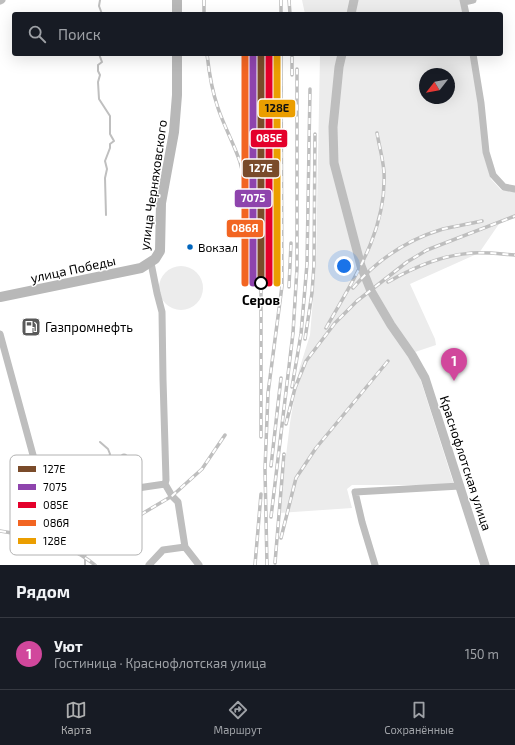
<!DOCTYPE html>
<html lang="ru">
<meta charset="utf-8">
<style>
body{margin:0;font-family:"Exo 2",sans-serif;background:#20242c;color:#f1f3f6}
.compass{position:absolute;left:419px;top:68px;width:36px;height:36px;border-radius:50%;background:#171b24;box-shadow:0 4px 16px #0002;rotate:239deg}
.you{position:absolute;left:344px;top:266px;width:14px;height:14px;margin:-10px;border:3px solid #fff;border-radius:50%;background:#1a73e8;box-shadow:0 0 0 6px #1a73e833}
.badge{display:grid;place-items:center;width:26px;height:26px;border-radius:50%;background:#adaeaf;color:#fff;font-size:13px;font-weight:700}
.pin{position:absolute;translate:-50% -33px;filter:drop-shadow(0 1px 2px #0008)}
.pin::after{content:'';position:absolute;top:21px;width:14px;height:12px;background:inherit;clip-path:polygon(0 0,100% 0,50% 100%)}
.list{margin:0;padding:0;list-style:none}
h2{display:flex;justify-content:space-between;align-items:center;height:52px;margin:0;padding:0 16px;font-size:17px}
h2 small{font-size:13px;font-weight:400;color:#9ea1a6}
.list li{display:grid;grid-template-columns:26px 1fr auto;gap:12px;align-items:center;box-sizing:border-box;height:72px;padding:0 16px;border-top:1px solid #363941}
.list b{display:block;font-size:15px;white-space:nowrap}
.list p{margin:0;font-size:13px;white-space:nowrap;color:#9ea1a6}
.list em{font-size:13px;font-style:normal;color:#9ea1a6}
.icon{flex:none;width:22px;height:22px;fill:none;stroke:currentColor;stroke-width:2;stroke-linecap:round;stroke-linejoin:round}
.map{position:relative;flex:none;width:515px;height:565px;overflow:hidden}
.search{position:absolute;background:#171b24;box-shadow:0 4px 16px #0002;left:12px;right:12px;top:12px;height:44px;display:flex;align-items:center;gap:10px;box-sizing:border-box;padding:0 14px;border-radius:4px;color:#9ea1a6;font-size:15px}
.sheet{height:124px;background:#171b24}
nav{display:flex;justify-content:space-around;align-items:center;box-sizing:border-box;height:56px;border-top:1px solid #363941;background:#171b24;font-size:11px;color:#9ea1a6}
nav a{display:grid;justify-items:center;gap:2px}
nav .on{color:#adaeaf}
.map>svg:first-child{display:block}
.green{fill:#ececec;fill-rule:evenodd}
.lines{fill:none;stroke-linecap:round;stroke-linejoin:round}
.stream{stroke:#bfbfbf;stroke-width:2}
.minor{stroke:#bebebe;stroke-width:7}
.tertiary{stroke:#bebebe;stroke-width:9}
.secondary{stroke:#b8b8b8;stroke-width:10}
.rail-casing{stroke:#bebebe;stroke-width:3.5}
.rail{stroke:#fff;stroke-width:2;stroke-dasharray:6;stroke-linecap:butt}
.rail-1-casing{stroke:#fff;stroke-width:10}
.rail-2-casing{stroke:#fff;stroke-width:10}
.rail-3-casing{stroke:#fff;stroke-width:10}
.rail-4-casing{stroke:#fff;stroke-width:10}
.rail-5-casing{stroke:#fff;stroke-width:10}
.rail-1{stroke:#7a4b2a;stroke-width:7}
.rail-2{stroke:#8e44ad;stroke-width:7}
.rail-3{stroke:#e4002b;stroke-width:7}
.rail-4{stroke:#f26522;stroke-width:7}
.rail-5{stroke:#eb9e00;stroke-width:7}
.bus-dot{fill:#0065bd;stroke:#fff;stroke-width:1.5}
.stop-dot{fill:#fff;stroke:#000;stroke-width:2}
.labels{text-anchor:middle;dominant-baseline:central;stroke-width:3;stroke-linejoin:round;paint-order:stroke}
.bus-label{font-size:12px;fill:#000;stroke:#fff;text-anchor:start}
.street-label{font-size:13px;fill:#000;stroke:#fff}
.stop-label{font-size:13px;font-weight:bold;fill:#000;stroke:#fff}
.poi-label{font-size:13px;fill:#000;stroke:#fff;text-anchor:start}
.key{fill:#fff;stroke:#b2b2b2;stroke-width:1}
.key-label{font-size:11px;fill:#000}
.line-badge{stroke:#fff;stroke-width:1.5}
.badge-label{font-size:11px;text-anchor:middle;font-weight:bold;fill:#fff}
.pale-badge-label{font-size:11px;text-anchor:middle;font-weight:bold;fill:#111}
</style>
<div class="map">
<svg width="515" height="565" viewBox="0 0 515 565">
<rect width="100%" height="100%" fill="#fff"/>
<!-- green -->
<path class="green" d="M302 0H473L464 2 466 14H305Z
M320 54H473L484 156 491 179 501 190 515 192V217L501 221 479 253 410 284 435 339 436 345 409 354 420 378 454 485H352L347 489 352 508 279 513 290 423 299 370 310 335 316 264ZM425 74H449V98H425Z
M159 288a22 22 0 1 1 44 0a22 22 0 1 1-44 0Z"/>
<g class="lines">
<!-- stream -->
<path class="stream" d="M100 0 99 6 102 14
M99 54 102 62 98 65V71L100 75 98 82 99 99 110 116V134L114 141 110 144V148L105 161 107 169 105 178 106 215
M85 565C85 563 85 560 85 558 85 551 94 547 98 541 97 537 95 536 94 533 92 528 93 496 96 492 98 489 101 489 102 485 105 475 107 464 110 454L108 449 100 442"/>
<!-- minor -->
<path class="minor" d="M463 0 466 14
M0 1 2 0
M464 2 473 0
M473 54 481 103 486 152 493 175 504 187 515 189
M151 263 157 293 162 312 163 379 166 480 165 484
M0 334 51 521
M124 457 125 483 131 489 165 484 172 496 178 502 185 547 199 565
M149 565 163 550 185 547
M375 565 362 522 355 492 460 486"/>
<!-- tertiary -->
<path class="tertiary" d="M351 14 354 0
M342 54 339 67 333 127 334 163 361 266 371 291 391 325 412 355 425 378 485 565"/>
<!-- secondary -->
<path class="secondary" d="M177 0V14
M0 297 141 268 155 259 160 251 161 203 174 132 177 95V54"/>
<!-- rail casing -->
<g class="rail-casing">
<path id="rail" d="M204 0V14
M281 0V14
M289 0 290 14
M207 54C209 72 212 91 218 108 224 126 234 144 240 162 248 190 249 218 250 247
M292 75V54
M388 282C414 267 442 255 472 253 486 252 501 254 515 255
M289 287 291 243
M353 288C377 260 406 240 443 229 456 226 469 224 482 221
M326 328C353 280 387 231 384 172 383 159 379 145 377 133
M305 339 312 293 314 265 315 134
M292 387 301 334 307 264 310 89
M286 424 295 388 306 361 335 323 357 301 407 262 427 250 515 216
M261 437V283
M271 466 281 378
M271 517 293 333 297 268V69
M0 531 18 534
M12 533 52 536 93 532 140 515 172 496 202 469 225 435
M281 538 296 478 316 448 388 361
M41 539C60 543 80 553 95 565
M275 563 284 454
M255 565 261 494
M267 565 265 469 268 393 282 286 281 54"/>
</g>
<!-- rail -->
<use href="#rail" class="rail"/>
<!-- rail-1 casing -->
<g class="rail-1-casing">
<path id="rail-1" d="M261 54V283"/>
</g>
<!-- rail-2 casing -->
<g class="rail-2-casing">
<path id="rail-2" d="M253 54V283"/>
</g>
<!-- rail-3 casing -->
<g class="rail-3-casing">
<path id="rail-3" d="M269 54V283"/>
</g>
<!-- rail-4 casing -->
<g class="rail-4-casing">
<path id="rail-4" d="M245 54V283"/>
</g>
<!-- rail-5 casing -->
<g class="rail-5-casing">
<path id="rail-5" d="M277 54V283"/>
</g>
<!-- rail-1 -->
<use href="#rail-1" class="rail-1"/>
<!-- rail-2 -->
<use href="#rail-2" class="rail-2"/>
<!-- rail-3 -->
<use href="#rail-3" class="rail-3"/>
<!-- rail-4 -->
<use href="#rail-4" class="rail-4"/>
<!-- rail-5 -->
<use href="#rail-5" class="rail-5"/>
</g>
<!-- icons -->
<defs>
<g id="fuel-square" transform="scale(1)"><rect x="-9" y="-9" width="18" height="18" rx="4" fill="#595959" stroke="#fff"/><path d="M-5.5-6h7V0h2V4h1.3V-2.5L3-4.5l.8-.8L6-3V5H2.5V1h-1V6h-7ZM-4.2-4.7v3.2H.2V-4.7Z" fill="#fff"/></g>
</defs>
<g fill-rule="evenodd">
<use href="#fuel-square" x="31" y="327"/>
</g>
<!-- markers -->
<circle class="bus-dot" cx="190" cy="247" r="3.5"/>
<circle class="stop-dot" cx="261" cy="283" r="6"/>
<g class="labels">
<!-- bus labels -->
<g class="bus-label">
<text x="198" y="247">Вокзал</text>
</g>
<!-- street labels -->
<g class="street-label">
<text transform="translate(153 185) rotate(-82)">улица Черняховского</text>
<text transform="translate(73 269) rotate(-12)">улица Победы</text>
<text transform="translate(466 463) rotate(72)">Краснофлотская улица</text>
</g>
<!-- stop labels -->
<g class="stop-label">
<text x="261" y="300">Серов</text>
</g>
<!-- poi labels -->
<g class="poi-label">
<text x="45" y="327">Газпромнефть</text>
</g>
</g>
<!-- legend -->
<rect x="10" y="455" width="132" height="100" rx="6" class="key"/>
<rect x="18" y="466" width="18" height="6" fill="#7a4b2a"/>
<rect x="18" y="484" width="18" height="6" fill="#8e44ad"/>
<rect x="18" y="502" width="18" height="6" fill="#e4002b"/>
<rect x="18" y="520" width="18" height="6" fill="#f26522"/>
<rect x="18" y="538" width="18" height="6" fill="#eb9e00"/>
<g class="key-label">
<text x="43" y="473">127Е</text>
<text x="43" y="491">7075</text>
<text x="43" y="509">085Е</text>
<text x="43" y="527">086Я</text>
<text x="43" y="545">128Е</text>
</g>
<g class="line-badge">
<rect x="258" y="99" width="38" height="19" rx="4" fill="#eb9e00"/>
<rect x="250" y="129" width="38" height="19" rx="4" fill="#e4002b"/>
<rect x="242" y="159" width="38" height="19" rx="4" fill="#7a4b2a"/>
<rect x="234" y="189" width="38" height="19" rx="4" fill="#8e44ad"/>
<rect x="226" y="219" width="38" height="19" rx="4" fill="#f26522"/>
</g>
<g class="badge-label">
<text x="269" y="142">085Е</text>
<text x="261" y="172">127Е</text>
<text x="253" y="202">7075</text>
<text x="245" y="232">086Я</text>
</g>
<g class="pale-badge-label">
<text x="277" y="112">128Е</text>
</g>
</svg>
<svg class="compass" viewBox="-18 -18 36 36"><path d="M0-13l5 13h-10z" fill="#e53935"/><path d="M0 13l5-13h-10z" fill="#9ea1a6"/></svg>
<div class="you"></div>
<div class="pin badge" style="left:454px;top:381px;background:#d1479c">1</div>
<div class="search"><svg class="icon" aria-label="search" viewBox="0 0 24 24"><circle cx="10" cy="10" r="6"/><path d="M15 15l6 6"/></svg>Поиск</div>
</div>
<section class="sheet">
<h2>Рядом<small></small></h2>
<ul class="list">
<li><span class="badge" style="background:#d1479c">1</span><div><b>Уют</b><p>Гостиница · Краснофлотская улица</p></div><em>150 m</em></li>
</ul>
</section>
<nav>
<a class="on"><svg class="icon" aria-label="map" viewBox="0 0 24 24"><path d="M3 6l6-2 6 2 6-2v14l-6 2-6-2-6 2zM9 4v14M15 6v14"/></svg>Карта</a>
<a><svg class="icon" aria-label="directions" viewBox="0 0 24 24"><path d="M12 3l9 9-9 9-9-9zM9 14v-3h6M13 9l2 2-2 2"/></svg>Маршрут</a>
<a><svg class="icon" aria-label="saved" viewBox="0 0 24 24"><path d="M7 4h10v16l-5-4-5 4z"/></svg>Сохранённые</a>
</nav>
